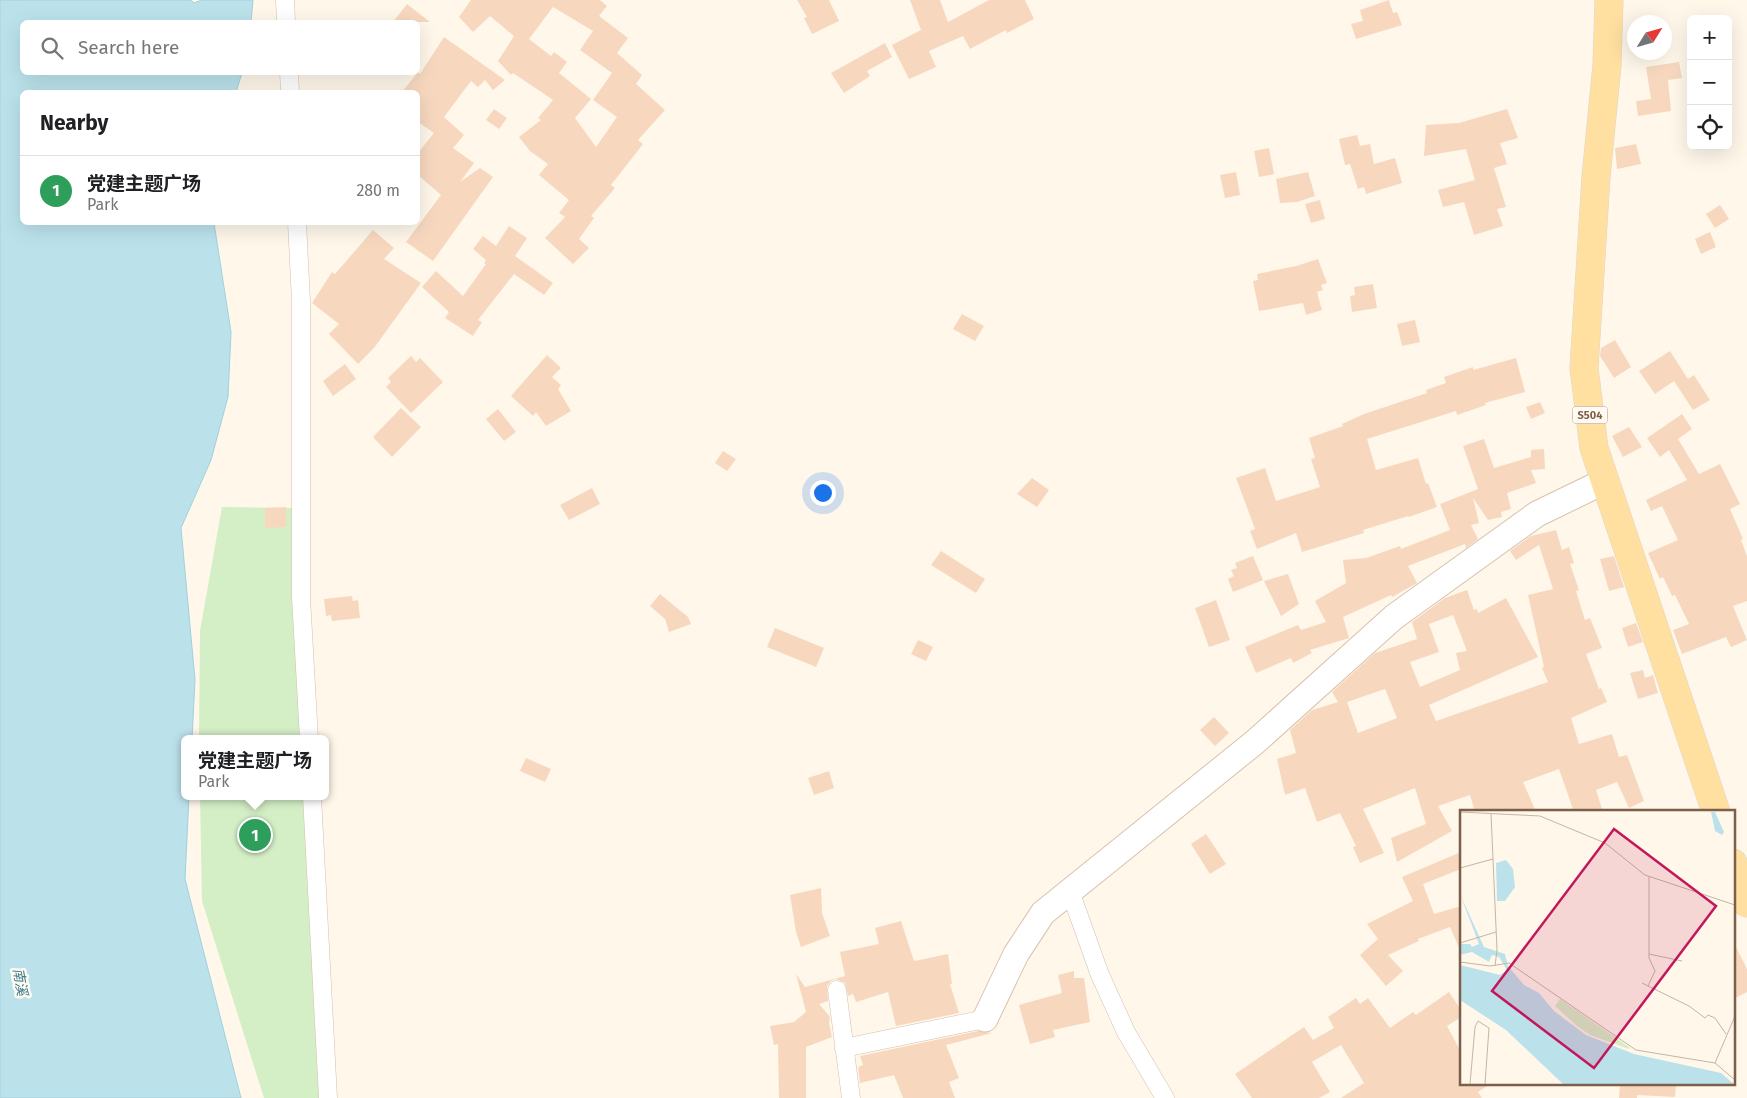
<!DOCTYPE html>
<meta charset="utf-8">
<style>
body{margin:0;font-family:"Fira Sans","Noto Sans SC",sans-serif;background:#f6f6f6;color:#202124}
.controls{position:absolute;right:15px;top:15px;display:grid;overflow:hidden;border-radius:8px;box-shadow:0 5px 20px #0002}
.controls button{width:45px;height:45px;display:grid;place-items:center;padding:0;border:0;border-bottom:1px solid #e0e0e0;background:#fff;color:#202124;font:25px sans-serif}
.compass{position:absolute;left:1627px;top:15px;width:45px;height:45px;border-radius:50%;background:#fff;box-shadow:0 5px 20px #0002;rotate:53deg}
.you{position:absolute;left:822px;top:492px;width:18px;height:18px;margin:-12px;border:4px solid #fff;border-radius:50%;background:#1a73e8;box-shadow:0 0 0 8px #1a73e833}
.badge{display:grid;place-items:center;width:32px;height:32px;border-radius:50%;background:#7f4633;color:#fff;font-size:16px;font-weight:700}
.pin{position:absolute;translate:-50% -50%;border:2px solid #fff;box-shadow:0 1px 5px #0006}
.popup{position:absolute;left:181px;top:735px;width:148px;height:65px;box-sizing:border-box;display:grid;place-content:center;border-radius:8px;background:#fff;filter:drop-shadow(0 1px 4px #0005);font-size:16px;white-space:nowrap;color:#757577}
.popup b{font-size:19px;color:#202124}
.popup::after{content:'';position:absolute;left:50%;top:100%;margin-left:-10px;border:10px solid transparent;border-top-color:#fff}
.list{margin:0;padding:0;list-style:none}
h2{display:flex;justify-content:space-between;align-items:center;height:65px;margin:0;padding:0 20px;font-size:21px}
h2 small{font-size:16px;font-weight:400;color:#757577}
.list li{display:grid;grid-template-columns:32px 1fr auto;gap:15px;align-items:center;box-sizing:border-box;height:70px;padding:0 20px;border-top:1px solid #e0e0e0}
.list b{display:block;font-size:19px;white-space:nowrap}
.list p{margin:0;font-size:16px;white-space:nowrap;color:#757577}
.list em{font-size:16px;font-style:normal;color:#757577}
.icon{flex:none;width:28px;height:28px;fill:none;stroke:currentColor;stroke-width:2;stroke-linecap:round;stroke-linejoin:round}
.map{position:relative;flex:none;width:1747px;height:1098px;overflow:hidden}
.search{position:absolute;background:#fff;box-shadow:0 5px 20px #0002;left:20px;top:20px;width:400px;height:55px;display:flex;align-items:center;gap:12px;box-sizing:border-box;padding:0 18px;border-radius:8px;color:#757577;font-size:19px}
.panel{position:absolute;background:#fff;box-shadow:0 5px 20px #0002;left:20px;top:90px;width:400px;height:135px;border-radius:8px}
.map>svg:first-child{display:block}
.green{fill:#d4efc6}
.water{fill:#bbe2eb;stroke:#a0d1de}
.building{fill:#f7d8bf;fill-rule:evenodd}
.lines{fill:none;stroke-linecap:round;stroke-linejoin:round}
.street-casing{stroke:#d3c0ad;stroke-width:19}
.secondary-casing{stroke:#d9c2ad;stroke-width:27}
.primary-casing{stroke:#ddd5d0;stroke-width:29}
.street{stroke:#fff;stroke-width:18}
.secondary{stroke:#fff;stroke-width:25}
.primary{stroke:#ffe0a0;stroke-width:28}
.labels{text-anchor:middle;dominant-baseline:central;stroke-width:5;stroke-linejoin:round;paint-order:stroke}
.shield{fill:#fffbf2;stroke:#a48d7c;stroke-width:1}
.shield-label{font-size:11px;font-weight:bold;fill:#7d5e49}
.water-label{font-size:14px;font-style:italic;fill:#3d7a8b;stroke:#fffbf2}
.inset-road{fill:none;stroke:#c6b5a5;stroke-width:1}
.view{fill:#c2185b;fill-opacity:0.15;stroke:#c2185b;stroke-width:2.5}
.inset-edge{fill:none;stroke:#7d5e49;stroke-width:2.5}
</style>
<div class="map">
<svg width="1747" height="1098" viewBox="0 0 1747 1098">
<rect width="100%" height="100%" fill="#fef7ea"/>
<!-- green -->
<path class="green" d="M222 507 294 508 304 739H199L200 631Z
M200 796H307L320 1098H264L202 901Z"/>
<!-- water -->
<path class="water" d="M0 0H191L194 3 202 0H253L251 22H22V72L242 73 236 92H22V222L214 223 231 332 228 397 211 460 181 528 195 680 192 739H185V796H189L185 879 241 1098H0Z"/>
<!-- building -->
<path class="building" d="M471 0H600L607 6 599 16 628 38 617 53 642 75 636 84 665 110 638 140 643 144 611 185 615 188 591 216 594 218 579 239 589 248 573 264 545 238 565 217 559 213 569 200 539 175 548 164 530 151 519 137 541 120 538 118 553 100 513 73 511 75 498 61 514 36 490 16 473 32 459 17ZM553 7 593 31 580 50 612 73 593 100 617 117 596 147 575 118 591 99 559 73 567 62 554 52 551 56 529 39Z
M797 0H829L839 21 812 34 804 18 807 17Z
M910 0H940L948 22 989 0H1025L1034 19 1007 33 1006 30 970 49 963 36 929 51 936 67 909 79 892 45 921 30Z
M1389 0 1393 13 1397 12 1402 25 1356 39 1351 24 1363 21 1360 10Z
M407 4 430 22H393Z
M444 37 505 80 493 90 485 80 478 87 471 81 444 117 464 135 453 148 474 163 460 182 480 168 493 177 433 261 406 242 441 195 418 175V153L434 133 418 122V92H402L418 72 420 74Z
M885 43 892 57 867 71 870 76 844 93 831 73Z
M1679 62 1682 78 1668 80 1671 111 1638 116 1636 101 1651 99 1646 67Z
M494 109 507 118 499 129 486 120Z
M1507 109 1518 138 1500 143 1507 164 1494 168 1506 207 1497 209 1503 226 1474 235 1464 202 1443 207 1438 190 1475 180 1466 149 1424 156 1426 125 1459 123Z
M1357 135 1360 146 1370 144 1374 164 1395 158 1402 183 1366 194 1364 187 1358 189 1350 164 1345 165 1339 139Z
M1636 144 1641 164 1617 169 1615 148Z
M1269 148 1274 174 1259 177 1254 151Z
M1236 172 1240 195 1225 198 1220 175Z
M1308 172 1315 196 1297 202 1280 203 1276 179Z
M1320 200 1325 219 1311 223 1305 204Z
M1720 205 1729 219 1715 228 1706 214Z
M509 226 527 238 515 256 553 283 544 295 514 274 478 320 482 322 473 336 445 318 449 312 422 287 436 271 463 296 486 264 484 263 486 260 473 249 483 236 496 246Z
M373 230 394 248 384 259 421 283 374 348 358 364 329 334 339 324 312 303 332 272 335 274Z
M1710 232 1716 247 1701 254 1695 239Z
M1318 259 1327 283 1321 285 1323 290 1317 292 1322 310 1306 315 1303 303 1259 311 1253 281 1258 280 1257 274 1296 266Z
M1373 284 1377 308 1352 312 1350 296 1355 295 1354 287Z
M962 314 984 326 975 341 953 329Z
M1415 320 1420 342 1402 346 1397 324Z
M1615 340 1631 367 1614 378 1600 356 1601 348Z
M1670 351 1688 379 1694 375 1710 400 1693 410 1674 381 1655 394 1639 371Z
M547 355 561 368 552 377 561 385 558 389 571 411 546 426 536 412 533 416 511 396Z
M411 356 416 362 420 358 443 382 411 413 386 387 391 382 388 378Z
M1516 358 1525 392 1485 403 1486 405 1457 415 1456 411 1367 439 1376 470 1418 458 1426 484 1428 483 1437 507 1409 517 1408 516 1363 530 1364 533 1302 552 1296 533 1257 549 1250 531 1255 529 1236 478 1265 468 1276 501 1320 487 1311 459 1315 458 1309 438 1343 426 1342 424 1364 414 1427 393 1426 390 1446 383 1444 377 1473 367V370Z
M345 364 356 379 333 396 323 381Z
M1540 402 1545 413 1531 419 1526 407Z
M401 408 421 427 392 457 373 437Z
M498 409 516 432 504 441 486 419Z
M1682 414 1692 429 1678 439 1699 474 1720 464 1740 504 1730 509 1743 539 1741 540 1747 556V601L1733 606 1747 640 1731 647 1726 637 1682 654 1673 630 1689 624 1675 595 1672 596 1663 577 1660 579 1648 553 1678 540 1662 506 1651 511 1646 500 1687 480 1669 450 1660 457 1647 438Z
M1629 427 1642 447 1623 457 1612 436Z
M1484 439 1494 468 1531 457V450L1544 449 1545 469 1531 470 1536 483 1507 493 1511 509 1501 512 1502 517 1488 520 1473 498 1479 523 1471 525 1478 539 1466 548 1465 544 1408 566 1417 583 1392 597 1391 595 1343 617 1349 638 1310 650 1312 653 1293 663 1291 658 1256 673 1245 647 1298 625 1301 630 1326 622 1315 601 1346 583 1343 560 1366 558 1400 546 1401 549 1450 530 1440 504 1478 489 1463 446Z
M723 451 736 459 727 471 715 463Z
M1032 478 1049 490 1037 507 1017 494Z
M592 488 600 504 569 520 560 505Z
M286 507V527L265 528V508Z
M1556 530 1562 550 1569 547 1574 563 1570 564 1579 590 1576 591 1585 620 1590 618 1602 648 1586 654 1599 689 1601 688 1607 702 1571 718 1579 744 1612 734 1619 757 1627 755 1644 801 1629 808 1617 782 1596 790 1603 812H1574L1559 769 1523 782 1536 812H1475L1470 795 1438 806 1452 831 1397 862 1391 838 1426 824 1415 788 1363 809 1384 853 1360 863 1353 847 1356 846 1340 813 1317 822 1305 788 1285 795 1277 759 1296 753 1290 730 1312 710 1338 702 1332 692 1375 653 1417 639 1412 622 1445 598 1467 590 1474 610 1477 609 1478 613 1506 598 1538 657 1429 705 1436 721 1548 682 1542 668 1544 667 1528 595 1553 589 1539 545 1516 560 1510 551 1531 536ZM1453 615 1467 651 1456 653 1460 670 1420 687 1410 662 1439 652 1429 624ZM1385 689 1397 718 1358 733 1347 702Z
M941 551 985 579 976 593 931 565Z
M1253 556 1263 580 1233 592 1228 579 1234 576 1231 570 1237 568 1235 563Z
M1614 556 1624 587 1609 591 1600 559Z
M1288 574 1299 604 1281 616 1264 581Z
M660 594 688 617 691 624 669 632 665 619 650 606Z
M352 596 353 601 358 600 360 618 332 621 331 615 326 616 324 599Z
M1216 600 1230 640 1209 647 1195 608Z
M1636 623 1643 642 1628 647 1622 628Z
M775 628 824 648 816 667 767 647Z
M918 640 933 647 926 661 911 654Z
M1643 670 1645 678 1653 675 1658 693 1638 699 1630 673Z
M1214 717 1229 733 1215 746 1200 730Z
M526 758 551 769 545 782 520 771Z
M829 771 834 788 814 795 808 778Z
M1206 834 1226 864 1210 874 1191 844Z
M1461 852V869L1423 884 1434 914 1461 906V952L1450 927 1418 939 1419 941 1388 955 1403 971 1386 986 1360 955 1378 939 1367 924 1413 901 1402 877Z
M821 888 822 913 830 936 801 947 796 932 790 895Z
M901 921 914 961 948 954 952 984H950L959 1013 896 1026 888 992 856 1002 853 994 848 996 845 983 836 979 831 981 827 986 828 1001 819 1004 830 1017 829 1023 832 1037 806 1047V1098H779L778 1044 774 1045 770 1026 794 1022 806 1012 796 974 805 987 845 976 840 952 879 944 875 928Z
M1733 941 1747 969V992L1733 999Z
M1074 971V978H1084L1090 1022 1053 1030 1055 1037 1030 1044 1019 1005 1062 993 1058 975Z
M1449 992 1461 1010V1017L1447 1026 1461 1052V1084H1490L1478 1092 1482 1098H1341L1364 1083 1341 1045 1312 1062 1330 1092 1319 1098H1252L1235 1074 1304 1027 1313 1040 1334 1028 1328 1017 1356 998 1360 1004 1368 998 1390 1028 1413 1012 1416 1015Z
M978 1031 992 1033 946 1045 959 1078 949 1082 955 1098H903L894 1075 860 1083 858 1067 863 1065 860 1056Z
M1620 1084H1676L1675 1097 1637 1095V1098H1619Z"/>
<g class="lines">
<!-- street casing -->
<g class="street-casing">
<path id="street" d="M285 0 286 22
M289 72 290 92
M297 222 301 301V597L309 739
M312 796 328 1098
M1070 891 1100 975 1126 1032 1165 1098
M837 990 851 1098
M844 1048 985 1019"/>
</g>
<!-- secondary casing -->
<g class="secondary-casing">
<path id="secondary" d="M985 1019 1016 954 1043 913 1255 742 1394 617 1537 514 1605 481"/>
</g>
<!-- primary casing -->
<g class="primary-casing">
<path id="primary" d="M1609 0 1607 65 1596 177 1584 368 1594 448 1716 812
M1733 863 1747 903"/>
</g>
<!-- street -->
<use href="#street" class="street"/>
<!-- secondary -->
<use href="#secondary" class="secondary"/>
<!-- primary -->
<use href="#primary" class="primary"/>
</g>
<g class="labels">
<!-- shield labels -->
<rect class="shield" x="1572.5" y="406.5" width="35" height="17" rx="4"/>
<g class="shield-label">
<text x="1590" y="415">S504</text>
</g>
<!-- water labels -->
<g class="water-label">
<text transform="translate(20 982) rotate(80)">南溪</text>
</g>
</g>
<!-- overview -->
<g transform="translate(1460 810)">
<rect width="275" height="275" fill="#fef7ea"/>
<path d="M100 189 169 237V239L130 225 117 216 95 196Z" fill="#d4efc6"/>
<path d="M251 2H255L264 22 262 25 255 21ZM46 50 53 59 55 77 45 91H37L36 53ZM0 84 24 137 45 144 48 156 64 175 79 183 94 201 126 225 174 244 261 263 274 274H103L46 220 0 190V155L40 165 47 160 39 147 32 145 29 152 12 142 0 145V134H10L12 137 19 134Z" fill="#bbe2eb"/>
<path class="inset-road" d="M0 2 80 6 145 33 185 65 275 95M31 4 37 140 35 156M0 58 33 49M0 133 36 122M189 144 222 151M0 152 30 156 49 153 176 240 255 253 275 270M182 173 229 196 245 208 248 205 255 208 266 224M188 176 195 161 189 148V67M255 253 275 206M10 274 15 217 18 211 29 218 25 274"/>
<path class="view" d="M154 19 256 96 134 258 32 181Z"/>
<rect width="275" height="275" class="inset-edge"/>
</g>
</svg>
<div class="controls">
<button>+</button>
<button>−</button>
<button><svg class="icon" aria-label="locate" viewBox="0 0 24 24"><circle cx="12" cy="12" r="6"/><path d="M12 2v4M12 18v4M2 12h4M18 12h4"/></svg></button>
</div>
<svg class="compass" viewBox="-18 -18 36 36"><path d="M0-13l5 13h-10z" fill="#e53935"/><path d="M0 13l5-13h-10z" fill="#757577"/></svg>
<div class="you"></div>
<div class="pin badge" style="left:255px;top:835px;background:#2e9e5b">1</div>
<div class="popup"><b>党建主题广场</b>Park</div>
<div class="search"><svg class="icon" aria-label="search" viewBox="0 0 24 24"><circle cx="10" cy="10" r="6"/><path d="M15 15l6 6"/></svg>Search here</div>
<section class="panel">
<h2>Nearby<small></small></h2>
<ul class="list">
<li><span class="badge" style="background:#2e9e5b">1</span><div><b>党建主题广场</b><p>Park</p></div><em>280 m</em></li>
</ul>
</section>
</div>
